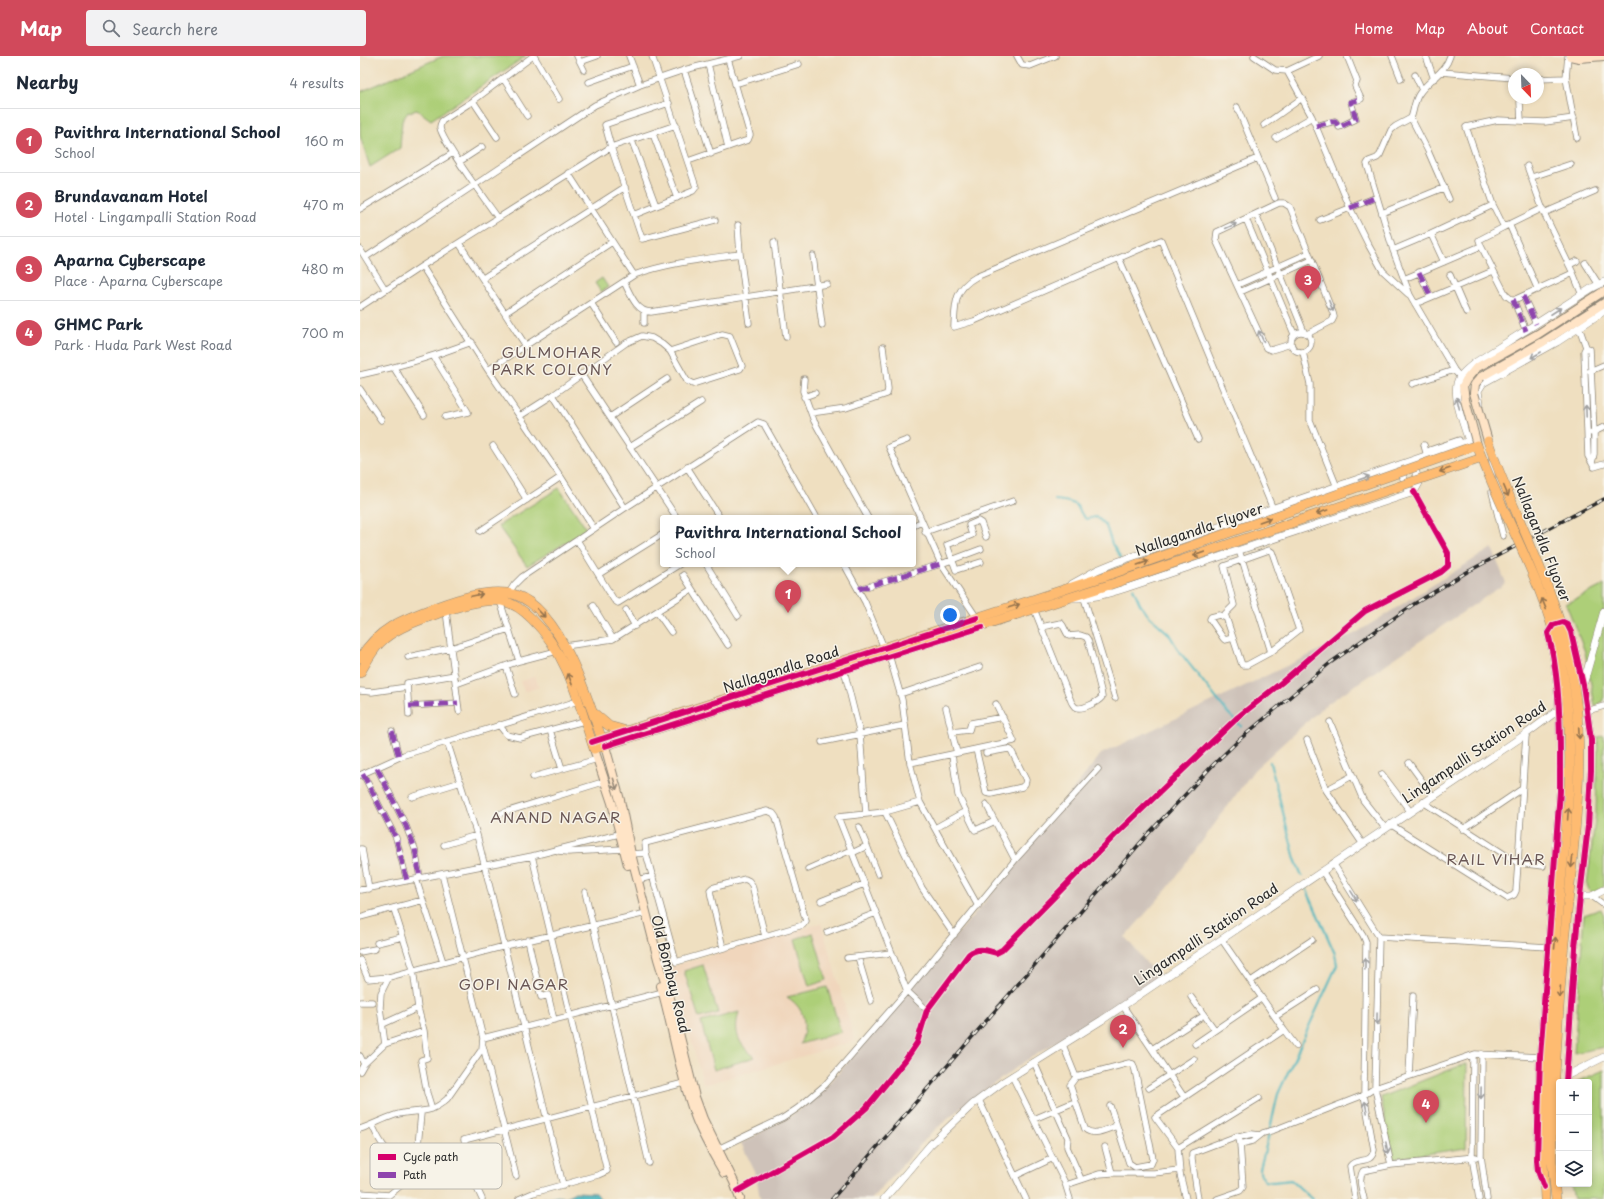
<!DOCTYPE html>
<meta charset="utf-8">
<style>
body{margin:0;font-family:"Playpen Sans",sans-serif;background:#f2f2f3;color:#1f2937}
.controls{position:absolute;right:12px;bottom:12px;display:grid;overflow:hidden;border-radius:4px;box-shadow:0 2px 6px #0003}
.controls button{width:36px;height:36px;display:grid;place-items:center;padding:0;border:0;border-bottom:1px solid #e0e1e3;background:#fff;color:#1f2937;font:20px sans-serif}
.compass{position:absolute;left:1148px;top:12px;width:36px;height:36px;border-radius:50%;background:#fff;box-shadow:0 2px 6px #0003;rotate:157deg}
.you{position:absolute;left:590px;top:559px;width:14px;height:14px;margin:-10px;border:3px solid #fff;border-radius:50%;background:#1a73e8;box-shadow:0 0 0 6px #1a73e833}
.badge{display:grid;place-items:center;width:26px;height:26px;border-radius:50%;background:#d1495b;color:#fff;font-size:13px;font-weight:700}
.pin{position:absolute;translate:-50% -33px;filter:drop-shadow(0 1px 2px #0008)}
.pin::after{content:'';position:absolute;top:21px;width:14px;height:12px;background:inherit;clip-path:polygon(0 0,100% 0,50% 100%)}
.popup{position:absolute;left:300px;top:459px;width:256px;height:52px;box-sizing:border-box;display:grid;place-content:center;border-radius:4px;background:#fff;filter:drop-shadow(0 1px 3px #0005);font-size:13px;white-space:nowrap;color:#747a83}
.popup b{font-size:15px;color:#1f2937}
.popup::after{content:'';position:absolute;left:50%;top:100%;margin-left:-8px;border:8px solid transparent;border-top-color:#fff}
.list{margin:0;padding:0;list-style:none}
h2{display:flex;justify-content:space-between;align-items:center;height:52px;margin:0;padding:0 16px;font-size:17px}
h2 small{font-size:13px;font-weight:400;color:#747a83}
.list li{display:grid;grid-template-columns:26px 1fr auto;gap:12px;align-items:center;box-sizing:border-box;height:64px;padding:0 16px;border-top:1px solid #e0e1e3}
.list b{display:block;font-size:15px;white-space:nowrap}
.list p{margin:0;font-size:13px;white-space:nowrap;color:#747a83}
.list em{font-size:13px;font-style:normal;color:#747a83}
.icon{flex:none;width:22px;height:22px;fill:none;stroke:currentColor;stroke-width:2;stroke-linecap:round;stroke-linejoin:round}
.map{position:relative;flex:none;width:1244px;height:1143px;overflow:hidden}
header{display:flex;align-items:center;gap:24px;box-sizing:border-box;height:56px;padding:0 20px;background:#d1495b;color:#fff}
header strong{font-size:19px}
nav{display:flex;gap:22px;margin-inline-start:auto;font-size:14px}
.search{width:280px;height:36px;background:#f2f2f3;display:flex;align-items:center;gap:10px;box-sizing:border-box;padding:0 14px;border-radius:4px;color:#747a83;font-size:15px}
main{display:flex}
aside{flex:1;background:#fff}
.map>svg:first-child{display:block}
.built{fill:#f0d6bc}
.industrial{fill:#cec2b9}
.green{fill:#adcf78;stroke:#6c7d52}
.water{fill:#46b5bf;stroke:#387075}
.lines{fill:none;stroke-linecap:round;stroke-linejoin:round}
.stream{stroke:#46b5bf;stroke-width:2}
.minor-casing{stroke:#8d8576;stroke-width:7}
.tertiary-casing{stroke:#8d8576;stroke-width:8}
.secondary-casing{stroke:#8d8576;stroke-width:10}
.primary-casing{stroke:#8d8576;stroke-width:10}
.minor{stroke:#fff;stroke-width:5.5}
.tertiary{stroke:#fff;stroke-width:7}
.secondary{stroke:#ffe4c6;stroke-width:8}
.primary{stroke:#febb71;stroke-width:9}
.rail-casing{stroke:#2b2b2b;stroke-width:3.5}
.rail{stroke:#f7f3e8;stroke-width:2;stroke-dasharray:6;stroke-linecap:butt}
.secondary-bridge-casing{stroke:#8d8576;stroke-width:10;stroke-linecap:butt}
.primary-bridge-casing{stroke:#8d8576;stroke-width:10;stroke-linecap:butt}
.secondary-bridge{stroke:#ffe4c6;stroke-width:8}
.primary-bridge{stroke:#febb71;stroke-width:9}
.quiet{stroke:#8e44ad;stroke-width:5;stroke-dasharray:10 5;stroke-linecap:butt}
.cycleway-casing{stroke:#f7f3e8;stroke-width:8}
.cycleway{stroke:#d6006c;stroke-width:6}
.oneway{stroke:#a0a0a0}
.oneway2{stroke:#94734e}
.oneway3{stroke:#958878}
.labels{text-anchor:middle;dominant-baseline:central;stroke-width:3;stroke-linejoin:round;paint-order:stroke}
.street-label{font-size:14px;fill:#2b2b2b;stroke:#f7f3e8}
.neighbourhood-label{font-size:15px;letter-spacing:1px;fill:#6a5755;stroke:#f7f3e8}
.key{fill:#f7f3e8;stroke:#bab7af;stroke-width:1}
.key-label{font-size:11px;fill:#2b2b2b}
</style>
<header>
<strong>Map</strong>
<div class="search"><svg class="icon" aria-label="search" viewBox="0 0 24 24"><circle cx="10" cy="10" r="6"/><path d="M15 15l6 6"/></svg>Search here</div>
<nav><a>Home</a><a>Map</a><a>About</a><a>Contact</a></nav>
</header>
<main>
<aside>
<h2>Nearby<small>4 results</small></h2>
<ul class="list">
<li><span class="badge">1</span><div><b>Pavithra International School</b><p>School</p></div><em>160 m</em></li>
<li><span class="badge">2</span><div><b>Brundavanam Hotel</b><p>Hotel · Lingampalli Station Road</p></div><em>470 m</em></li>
<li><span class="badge">3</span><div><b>Aparna Cyberscape</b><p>Place · Aparna Cyberscape</p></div><em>480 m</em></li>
<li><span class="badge">4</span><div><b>GHMC Park</b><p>Park · Huda Park West Road</p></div><em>700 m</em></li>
</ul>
</aside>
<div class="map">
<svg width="1244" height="1143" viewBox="0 0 1244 1143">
<rect width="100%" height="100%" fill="#f7f3e8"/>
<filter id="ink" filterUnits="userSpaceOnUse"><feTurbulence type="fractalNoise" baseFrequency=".025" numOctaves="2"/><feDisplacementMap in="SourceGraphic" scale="8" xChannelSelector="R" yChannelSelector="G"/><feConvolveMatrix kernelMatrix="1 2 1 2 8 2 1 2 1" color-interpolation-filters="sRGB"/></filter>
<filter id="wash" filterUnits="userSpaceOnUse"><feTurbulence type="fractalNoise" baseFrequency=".012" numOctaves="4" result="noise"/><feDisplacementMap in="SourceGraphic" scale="16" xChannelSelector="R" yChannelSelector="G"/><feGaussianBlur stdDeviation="0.9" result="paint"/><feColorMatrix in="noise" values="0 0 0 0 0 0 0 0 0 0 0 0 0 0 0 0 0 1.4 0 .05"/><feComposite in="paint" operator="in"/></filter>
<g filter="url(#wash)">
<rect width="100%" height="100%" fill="#efdfc0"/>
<!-- built -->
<path class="built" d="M175 620 179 631 165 636 160 626Z
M461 867 495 985 344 1029 310 911Z"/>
<!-- industrial -->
<path class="industrial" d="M1132 492 1146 527 964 650 894 714 808 832 765 881 798 921 744 958 667 1004 606 1048 571 1077 511 1143H400L396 1118 381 1087 431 1060 463 1035 634 835 741 698 996 577Z"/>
<!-- green -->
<path class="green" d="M83 0H166L71 64 57 54 48 56 42 65 40 92 10 111 0 80V36Z
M242 222 248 231 241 236 235 227Z
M199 432 227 474 167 510 138 470Z
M1244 529V645L1235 650 1225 596 1206 548Z
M1244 680V831L1234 836H1230L1227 829 1236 756 1238 681Z
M1241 853 1244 859V991L1214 997 1224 859Z
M453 877 467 924 449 930 435 883Z
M343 909 358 957 339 962 324 915Z
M467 931 481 976 440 988C448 969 445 952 427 941Z
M379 956C373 977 378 988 395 1001L354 1014 341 966Z
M1107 1007 1106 1092 1032 1103 1021 1041Z
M1244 1014V1143H1214L1211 1128H1229V1026H1216Z
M608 1140H629L637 1143H601Z"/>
<!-- water -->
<path class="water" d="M215 1136 235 1137 241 1143H178L194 1140 206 1141Z"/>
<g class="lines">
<!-- stream -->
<path class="stream" d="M695 444C701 445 712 445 717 450 720 455 721 459 726 463L735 461 738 462 746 470 752 488 761 502
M773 532 780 548 788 559 809 578 819 595 867 656 881 670
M910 706 935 803 942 820
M910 1073 918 1038 977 909 975 898 946 832
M909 1078 900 1113V1117L905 1125 913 1126 931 1124 952 1143"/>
</g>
</g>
<g filter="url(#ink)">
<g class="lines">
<!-- minor casing -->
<g class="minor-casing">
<path id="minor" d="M174 0 199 43
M217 0 220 6 237 0
M269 0 280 29
M657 0 662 9 670 10 695 0
M894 0 915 14 927 15 952 61 990 152 1009 190 1023 215 1048 238
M1032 0 1041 23
M1066 0 1074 23
M1090 0C1085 17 1068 24 1059 38 1054 45 1054 55 1051 62L1036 70 1031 74 1020 99 1017 102 1009 105 1007 108 1033 194 1050 239 1094 314 1100 321
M1208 0 1206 22 1217 82
M220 6 224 14
M348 8 368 91
M324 14 351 98
M927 15 959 0
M1081 16 1154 22
M1055 19 1062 34
M143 22 167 60
M1178 23 1206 22
M229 26 273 10
M375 28 439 8
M113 45 137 81
M1160 46 1161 65
M309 47 247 68 245 69 251 91 282 183 355 164
M877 51 915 142
M1051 62 1068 95 1089 143
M904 69 942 42
M956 70 975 65 979 71 996 63 991 46 1001 43 995 30 997 25 987 0
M293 78 317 142
M916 82 952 61
M272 85 296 150
M898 102 616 221C594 233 595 249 594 271L614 265 801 184 913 453
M328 105 385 85 388 84 390 79 368 3
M99 106 122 91
M208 117 274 219
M1172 121 1211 108
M1183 152 1144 171 1133 149 1106 71 1138 64 1185 66 1214 62
M0 153 93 97
M1022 157 1083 132
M1184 157 1235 135
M896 158 944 276
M274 159 333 135 336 131 292 0
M138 162C129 149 80 83 80 71 80 69 81 67 82 65L113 45 173 0
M886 163 934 278
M960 164 1017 141
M1149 168 1178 234
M378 169 380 198 389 267
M1071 178 1133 149
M414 186 426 281
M99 187 166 290
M1121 190 1119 184 1144 171
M0 193 25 233
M1033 194 1071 178 1084 206
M453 200 462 269
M6 201 235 49 280 29 324 14 380 0
M759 202 838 383
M1225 207 1239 229
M1209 209 1217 205
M62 210 251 91 316 69
M1059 216 1071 241
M1213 217 1222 239
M1090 219 1106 256
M123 222 265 131
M1044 223 1121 190 1146 239 1151 243H1156L1213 217 1184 157 1167 110
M264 226C270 237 276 256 291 256L467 228
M877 229 949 197
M880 236 952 204
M1163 240 1176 268
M1153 243 1166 275
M231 247 256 286
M1055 248 1133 215
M0 251 62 210 128 314 201 421 234 473
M145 257 252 186
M284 267V255
M1219 271 1226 291 1230 293 1234 377V398L1232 407
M931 286a10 10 0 1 1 20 0a10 10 0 1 1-20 0Z
M931 288 911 294 906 292 856 184 857 176 919 147H924L930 151 973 257 974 261 972 265 947 278
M1226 291 1224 295 1228 400 1234 411 1244 408
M943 296 950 328V364L977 431
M74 301 108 356 85 361
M34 312 64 359
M128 314 274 219C308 207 344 203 380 198
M1230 315 1244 309
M221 318 317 462
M0 319C39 311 75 300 112 286
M444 323 443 335 454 365 508 462
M1052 328 1094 314
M0 333 21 364
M193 339 265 452
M444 341 455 337
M451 357 486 352 527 338 528 333 523 291
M160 360 193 339 266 287 282 280 292 282 302 288 310 295 327 325 333 328 380 313 382 310 370 280 362 278 310 295
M250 361 307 323
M1232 377 1244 371
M547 384 529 391 581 508 617 562
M1064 389 1067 400
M133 390 167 444
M270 391 341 346
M1071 399 1070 394 1099 384
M327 411 360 462
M1132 422V402
M1132 436 1143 480
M553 470 561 466
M120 475 201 421
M565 476 653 445
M217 484 254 544 258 547 320 508
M879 495 882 503 911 596 939 574 912 496 909 494 864 510 874 549 865 558 882 609H887L911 596
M621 506 596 514 587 489 612 479 609 469 618 465 621 467 626 481
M346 508 378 560
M484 508 505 546 524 592
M239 518 303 478
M323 519 368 589
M499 533 581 508 621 493
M149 537 154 529 162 521 265 452 398 366 404 368 405 370 457 462
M724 542 755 642
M140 545 159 605
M233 550 253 583
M674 553 711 645C711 646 714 650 715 651 721 655 738 646 742 641L741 635 728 584 726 581 720 579 709 580C705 576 705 571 701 567L681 571
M266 554 275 570
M86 555 99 655
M297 556 311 576
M866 562 859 559 851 561 850 563 863 582 865 584 873 582
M205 590 253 583 332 533
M529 599 542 644 550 707 560 746 618 850
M48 601 91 592 149 573
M146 610 155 638
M484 614 500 678 506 758
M96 628 159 605 197 595
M0 635 12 636 47 631
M540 638 620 611
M49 650 98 647
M586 652 597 697
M1227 655 1244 650
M49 659 47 627 95 619
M970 666 1003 744 1025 772
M139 669 147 679 160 682 224 665
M190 674 202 713
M32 675 39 701
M592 676 609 674 611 667 643 661
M947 684 966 734 1002 787
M87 685 117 779 203 1129
M462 686 545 669
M616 693 626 737 631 738 662 731 665 728 666 724 651 694 648 693 626 697
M592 699 598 739 615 774 618 773 635 765
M550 707 654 685 636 648
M1049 707 1073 740
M17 712 46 770 55 793 60 822
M3 718 36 782 47 825
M1022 718 1050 755
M0 719 44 699 218 645
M173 721 238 703
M966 734 992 720
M52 741 101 726
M1063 746 1158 807 1183 810
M626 748 655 804
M525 756 560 746
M139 758 246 725
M1030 768 1147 842 1154 839 1156 835 1158 807 1166 678
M499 771 507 790
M575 772 602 757
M1103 773 1162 733
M84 789 117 779
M0 793H2L9 833
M198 795 208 796 263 793
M492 797 507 790 518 818
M271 798 286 797 316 906 443 869 446 865 416 761 413 757 407 755 285 787 286 797
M973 807 1019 881 1015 1032 1031 1109 1003 1115C998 1123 1002 1134 1004 1143
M448 813 491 794
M962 815 1003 879 1006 886 1004 1039 1014 1094C1011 1110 997 1100 990 1110L995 1143
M82 818 123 982
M56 823 83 906
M278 824 293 820
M0 834 172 800 259 778
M225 836 289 1107
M1232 840 1244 849
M461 845 504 828
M34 853 53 913 58 952 64 975 67 1002 61 1004 67 1037 72 1053
M0 861 63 844
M467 876 516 857
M1019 881 1187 891
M168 884 181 941 188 939 194 964
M17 887 42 881
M363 892 351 840 350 834 352 832 385 823 389 825 392 829 405 880
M0 896 15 893
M498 901 511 945
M487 902 532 897
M0 904 8 923 29 921 145 890 282 858
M299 907 314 902
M891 925 952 884
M831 941 855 974
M0 946H12
M763 950 824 1041
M567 954 547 935 478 761 525 756 562 832 594 879
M915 961 957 934
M23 968 58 952
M924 974 936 990
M25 988 20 952 21 937 29 921
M835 988 902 942
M703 989 716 1021
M123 990 156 1120
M792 993 840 962
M1122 998 1121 1100 1127 1143
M1113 999 1112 1101 1119 1143
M0 1000 4 1008
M674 1006 708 1082 707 1091 721 1123
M769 1007 773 1008 775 1014 793 1103 791 1108 775 1111 769 1107 757 1070C746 1073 734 1081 725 1073L710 1029 716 1021Z
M0 1015 4 1008 25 988 64 975
M1049 1019 1053 940
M652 1020 705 1127 710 1143
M789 1032 834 1003
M619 1044 666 1143
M750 1050 757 1070
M674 1063 712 1047
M12 1069C24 1095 27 1096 51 1110
M0 1073C12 1069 23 1063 35 1059 57 1052 67 1061 87 1043L122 993 123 982 303 936
M879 1081 892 1078 900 1079
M880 1088 893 1085 903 1077 914 1074 1004 1039 1015 1032 1115 998 1180 1001
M818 1092 899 1042
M358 1093 423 1062 438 1052 465 1029 547 935 655 804 738 713
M1031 1109 1116 1101
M752 1117H794L819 1114
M655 1120 693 1102
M45 1126H54L82 1120
M706 1129 739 1118 752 1117 745 1091
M378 1135 473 1081 506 1052 546 1003 557 987 567 954 609 898C618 891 626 894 636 897L642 894 758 776 878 661 921 627 1005 555 1081 516 1088 510V497L1054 436
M0 1137 29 1139 45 1126 47 1115 51 1110 58 1090 61 1057
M122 1143 116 1130 104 1084 324 1027
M159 1143 173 1137 238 1119 247 1115 172 800
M826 1143 820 1118 818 1092 795 1061 924 974 862 884
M838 1143 832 1103V1097L877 1080 879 1081 880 1088 883 1131 880 1135 857 1143"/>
</g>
<!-- tertiary casing -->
<g class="tertiary-casing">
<path id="tertiary" d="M1120 347 1118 335 1123 327 1197 286 1244 255
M1039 411 1048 433 1052 437
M712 528 737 514 754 507 1106 386 1108 385V382C1103 367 1090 334 1100 321 1104 315 1111 310 1116 306L1232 232 1244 226
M713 542C731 543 746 538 763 533L1054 436 1059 427 1053 407
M1224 626 1244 555
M1220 840H1232L1244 834
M1206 1020 1244 1001
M1182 1126 1178 1115 1177 1104 1180 1001 1200 735C1200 691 1201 648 1194 605 1193 596 1190 587 1188 577L1193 569 1203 566 1207 568 1211 576 1223 629 1227 655 1231 684V714L1228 770 1220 840 1215 892 1206 1026
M524 1143 570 1089 613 1048 643 1026 742 964 1166 678 1201 652"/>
</g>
<!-- secondary casing -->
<g class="secondary-casing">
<path id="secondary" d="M1210 0 1219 2 1244 0
M1121 321 1183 286 1244 247
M1105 344 1103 330 1106 324 1116 312 1178 278 1244 235
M245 690 260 744 271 798 298 903 312 949 335 1041 343 1063 374 1126 380 1143
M234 693 252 747 268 809
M301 930C313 972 319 1015 334 1057 341 1078 353 1097 364 1117"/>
</g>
<!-- primary casing -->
<g class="primary-casing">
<path id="primary" d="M0 602C19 571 44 563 76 551 98 543 124 534 147 537 199 543 229 646 243 687
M0 617C6 607 12 595 20 587 36 571 59 565 79 557 96 551 124 542 142 545 153 547 164 555 172 563 208 598 219 648 234 693L749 529
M235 658 249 670 267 675
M232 686 746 520
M1183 1080V1105L1185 1143
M1192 1080V1105L1196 1143"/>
</g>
<!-- minor -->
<use href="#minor" class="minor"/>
<!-- tertiary -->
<use href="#tertiary" class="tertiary"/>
<!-- secondary -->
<use href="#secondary" class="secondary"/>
<!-- primary -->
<use href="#primary" class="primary"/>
<!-- rail casing -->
<g class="rail-casing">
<path id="rail" d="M472 1143 788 778 854 708 879 684 970 607 1054 548 1107 516 1244 443"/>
</g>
<!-- rail -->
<use href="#rail" class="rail"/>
<!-- secondary-bridge casing -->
<g class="secondary-bridge-casing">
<path id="secondary-bridge" d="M1121 321 1115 328 1114 337 1128 385
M1105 344 1117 389"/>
</g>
<!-- primary-bridge casing -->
<g class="primary-bridge-casing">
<path id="primary-bridge" d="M1128 385C1152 456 1191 522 1208 596 1230 692 1213 790 1204 887 1198 951 1195 1016 1192 1080
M746 520 1117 389C1142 459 1183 525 1199 597 1220 689 1205 781 1196 874 1190 942 1187 1011 1183 1080
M749 529 1122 402"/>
</g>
<!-- secondary-bridge -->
<use href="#secondary-bridge" class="secondary-bridge"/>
<!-- primary-bridge -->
<use href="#primary-bridge" class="primary-bridge"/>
<!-- quiet -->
<path class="quiet" d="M956 70 975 65 979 71 996 63 991 46 1001 43
M990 152 1017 141
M1059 216 1071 241
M1163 240 1176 268
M1153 243 1166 275
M499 533 581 508
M49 650 98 647
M32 675 39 701
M17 712 46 770 55 793 60 822
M3 718 36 782 47 825"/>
<!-- cycleway casing -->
<g class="cycleway-casing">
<path id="cycleway" d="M232 686 617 562
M245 690 622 571
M1184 1131 1178 1115 1177 1104 1180 1001 1200 735C1200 691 1201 648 1194 605 1193 596 1190 587 1188 577L1193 569 1203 566 1207 568 1211 576 1223 629 1227 655 1231 684V714L1228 770 1220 840 1215 892 1206 1026
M378 1135 473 1081 506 1052 546 1003 557 987 567 954 609 898C618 891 626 894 636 897L642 894 758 776 878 661 921 627 1005 555 1081 516 1088 510V497L1054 436"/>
</g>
<!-- cycleway -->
<use href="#cycleway" class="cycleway"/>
</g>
<!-- one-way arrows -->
<defs><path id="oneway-shaft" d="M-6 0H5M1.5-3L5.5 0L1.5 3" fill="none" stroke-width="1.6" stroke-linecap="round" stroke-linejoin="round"/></defs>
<g class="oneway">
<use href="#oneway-shaft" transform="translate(871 170) rotate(-25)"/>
<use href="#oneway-shaft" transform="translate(971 250) rotate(68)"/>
<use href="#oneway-shaft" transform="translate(1196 255) rotate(-33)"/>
<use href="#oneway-shaft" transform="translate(901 280) rotate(-115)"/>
<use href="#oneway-shaft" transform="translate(1176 299) rotate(150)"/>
<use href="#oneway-shaft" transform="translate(1098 347) rotate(-103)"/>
<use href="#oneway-shaft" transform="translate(1226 355) rotate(-92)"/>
<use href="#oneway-shaft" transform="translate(1004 422) rotate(-19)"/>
<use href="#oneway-shaft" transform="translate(994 840) rotate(58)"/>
<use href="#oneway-shaft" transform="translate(1005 908) rotate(-89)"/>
<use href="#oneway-shaft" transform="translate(1017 963) rotate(91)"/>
<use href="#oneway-shaft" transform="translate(1121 1037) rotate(91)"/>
<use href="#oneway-shaft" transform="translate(1006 1051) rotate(-101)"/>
<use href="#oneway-shaft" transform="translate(1027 1092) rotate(79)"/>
</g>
<g class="oneway2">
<use href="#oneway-shaft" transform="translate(1085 414) rotate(161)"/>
<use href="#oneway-shaft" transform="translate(1146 435) rotate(67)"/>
<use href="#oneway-shaft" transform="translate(962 456) rotate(161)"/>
<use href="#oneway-shaft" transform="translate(905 464) rotate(-19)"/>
<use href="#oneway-shaft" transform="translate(839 498) rotate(161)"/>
<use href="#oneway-shaft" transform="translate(783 507) rotate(-19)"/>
<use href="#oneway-shaft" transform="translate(117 539) rotate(-12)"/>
<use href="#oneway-shaft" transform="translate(1184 548) rotate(-112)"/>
<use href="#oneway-shaft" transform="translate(654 550) rotate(-18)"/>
<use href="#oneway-shaft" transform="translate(181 557) rotate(46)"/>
<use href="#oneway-shaft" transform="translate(210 623) rotate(-110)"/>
<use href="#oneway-shaft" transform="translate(1219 677) rotate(87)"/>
<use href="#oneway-shaft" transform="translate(1208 758) rotate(-86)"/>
<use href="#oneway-shaft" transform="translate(1212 806) rotate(96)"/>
<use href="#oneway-shaft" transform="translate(1195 887) rotate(-85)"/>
<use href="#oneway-shaft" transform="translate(1200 936) rotate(94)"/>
</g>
<use class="oneway3" href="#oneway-shaft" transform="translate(255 728) rotate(74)"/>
</g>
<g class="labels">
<!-- street labels -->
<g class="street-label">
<text transform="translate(839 473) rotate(-19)">Nallagandla Flyover</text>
<text transform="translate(1182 483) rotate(68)">Nallagandla Flyover</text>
<text transform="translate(421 613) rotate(-18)">Nallagandla Road</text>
<text transform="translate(1114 696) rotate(-34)">Lingampalli Station Road</text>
<text transform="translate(846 878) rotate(-34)">Lingampalli Station Road</text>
<text transform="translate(311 918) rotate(76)">Old Bombay Road</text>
</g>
<!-- neighbourhood labels -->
<g class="neighbourhood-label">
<text x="192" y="295">GULMOHAR<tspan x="192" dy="17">PARK COLONY</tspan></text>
<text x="196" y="760">ANAND NAGAR</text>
<text x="1136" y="802">RAIL VIHAR</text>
<text x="154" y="927">GOPI NAGAR</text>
</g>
</g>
<!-- legend -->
<rect x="10" y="1087" width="132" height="46" rx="6" class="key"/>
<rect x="18" y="1098" width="18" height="6" fill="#d6006c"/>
<rect x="18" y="1116" width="18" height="6" fill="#8e44ad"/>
<g class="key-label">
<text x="43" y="1105">Cycle path</text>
<text x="43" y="1123">Path</text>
</g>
</svg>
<div class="controls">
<button>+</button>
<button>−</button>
<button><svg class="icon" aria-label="layers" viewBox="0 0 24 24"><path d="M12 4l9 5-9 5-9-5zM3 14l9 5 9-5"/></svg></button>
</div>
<svg class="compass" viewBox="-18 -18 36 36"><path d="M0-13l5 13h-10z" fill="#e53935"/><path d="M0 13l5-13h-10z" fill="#747a83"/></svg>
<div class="you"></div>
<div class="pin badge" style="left:428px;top:557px">1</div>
<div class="popup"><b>Pavithra International School</b>School</div>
<div class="pin badge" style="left:763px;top:992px">2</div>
<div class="pin badge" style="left:948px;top:243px">3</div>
<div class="pin badge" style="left:1066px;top:1067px">4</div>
</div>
</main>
